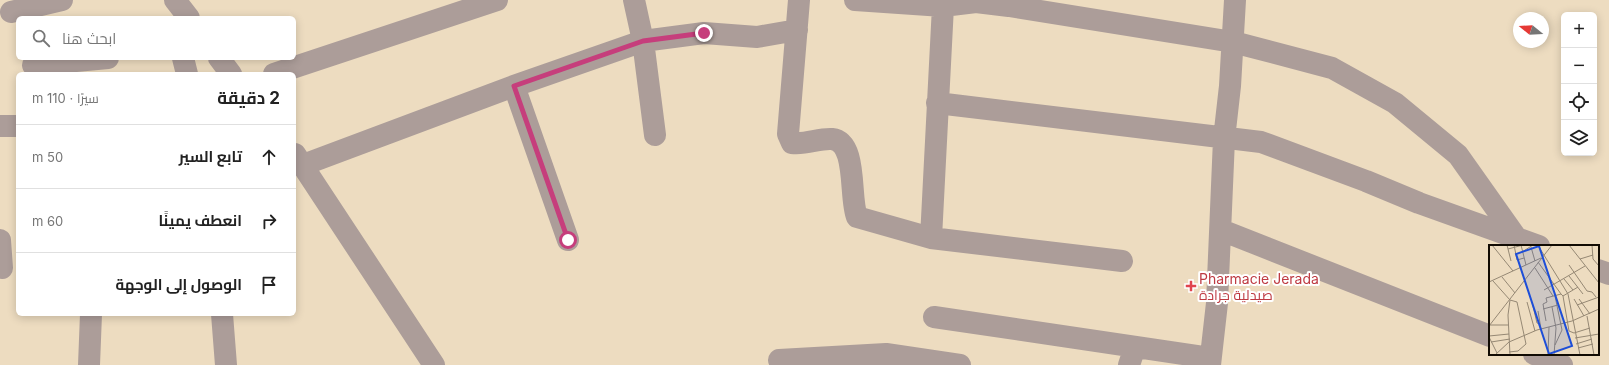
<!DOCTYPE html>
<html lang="ar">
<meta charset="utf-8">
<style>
body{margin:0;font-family:Inter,Cairo,sans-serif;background:#f6f6f6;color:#222;direction:rtl}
.controls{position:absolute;right:12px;top:12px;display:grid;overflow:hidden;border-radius:6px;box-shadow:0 2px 10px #0003}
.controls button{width:36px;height:36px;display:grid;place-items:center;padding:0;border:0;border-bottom:1px solid #e0e0e0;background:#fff;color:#222;font:20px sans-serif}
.compass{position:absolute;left:1513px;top:12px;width:36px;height:36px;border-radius:50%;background:#fff;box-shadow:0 2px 10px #0003;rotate:288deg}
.stop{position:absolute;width:12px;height:12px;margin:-9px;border:3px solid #c63e7c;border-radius:50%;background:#fff}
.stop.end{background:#c63e7c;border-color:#fff;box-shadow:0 1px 4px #0008}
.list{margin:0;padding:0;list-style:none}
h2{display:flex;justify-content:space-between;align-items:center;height:52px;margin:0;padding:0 16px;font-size:17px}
h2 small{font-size:13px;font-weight:400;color:#767676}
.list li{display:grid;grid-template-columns:26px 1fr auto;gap:12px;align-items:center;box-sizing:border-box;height:64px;padding:0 16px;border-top:1px solid #e0e0e0}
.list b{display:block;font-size:15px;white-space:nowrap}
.list em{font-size:13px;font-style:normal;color:#767676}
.icon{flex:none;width:22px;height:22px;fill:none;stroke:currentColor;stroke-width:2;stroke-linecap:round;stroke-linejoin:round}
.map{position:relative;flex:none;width:1609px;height:365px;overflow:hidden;direction:ltr}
.search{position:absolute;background:#fff;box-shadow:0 2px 10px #0003;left:16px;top:16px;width:280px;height:44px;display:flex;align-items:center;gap:10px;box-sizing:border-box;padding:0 14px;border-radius:6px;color:#767676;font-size:15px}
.panel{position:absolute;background:#fff;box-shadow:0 2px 10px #0003;left:16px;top:72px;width:280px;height:244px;border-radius:6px;direction:rtl}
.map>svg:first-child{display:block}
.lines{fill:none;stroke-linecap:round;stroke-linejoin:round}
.street{stroke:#ac9d99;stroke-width:22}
.route{stroke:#c63e7c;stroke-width:5}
.health-dot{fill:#e0444e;stroke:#fff;stroke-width:1.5}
.labels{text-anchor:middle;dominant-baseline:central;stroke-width:4;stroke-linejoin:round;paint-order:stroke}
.health-label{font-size:14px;fill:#be3a42;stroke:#fff;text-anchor:start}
.inset-road{fill:none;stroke:#958874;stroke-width:1}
.view{fill:#1d4ed8;fill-opacity:0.15;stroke:#1d4ed8;stroke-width:2}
.inset-edge{fill:none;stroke:#110b03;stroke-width:2}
</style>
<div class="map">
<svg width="1609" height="365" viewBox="0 0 1609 365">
<rect width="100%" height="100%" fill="#eddcc0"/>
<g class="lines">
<!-- street -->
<path class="street" d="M175 0 189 18
M634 0 643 41 655 135
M799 0 788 134 792 143C806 145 819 138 832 139 858 142 849 198 857 217L931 238 1122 261
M855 0 943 6 976 2 1009 6 1233 42 1332 68 1395 103 1458 155 1516 237
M11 12 62 0
M183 58 187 74
M219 58 231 74
M33 65 108 58
M274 74 497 0
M514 86 568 240
M937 103 1261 142 1366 181 1419 203 1539 246
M0 126H18
M295 154 434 365
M303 165 514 86 643 41 704 33 757 37 797 30
M1221 230 1490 336
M931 238 943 6
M0 240 2 268
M1598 270 1609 274
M222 314 226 365
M934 317 1210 358
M1534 354 1562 365
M779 360 886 354 960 365
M89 365 91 314
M1129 365 1135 347
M1210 365 1217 303 1224 139 1230 86 1235 0"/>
</g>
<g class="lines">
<!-- route -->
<path class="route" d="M568 240 514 86 643 41 704 33"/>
</g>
<!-- markers -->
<path class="health-dot" d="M1189 280h4v4h4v4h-4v4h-4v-4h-4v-4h4z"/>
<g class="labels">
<!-- health labels -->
<g class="health-label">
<text x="1199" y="278">Pharmacie Jerada<tspan x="1199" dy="16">صيدلية جرادة</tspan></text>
</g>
</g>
<!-- overview -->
<g transform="translate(1489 245)">
<rect width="110" height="110" fill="#eddcc0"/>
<path class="inset-road" d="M3 0 24 26M18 0 19 4 34 0M25 0 28 15 35 13M32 0 37 20M80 0 110 38M103 0 104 14 110 21M42 2 46 16M50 2 79 49 91 110M19 4 22 16M33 7 44 0M91 14 104 10M49 17 72 49M80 20 98 46 103 47 107 52M46 23 64 51M80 31 94 49M13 32 26 48M75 34 84 45M4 36 21 55 19 70 21 110M0 37 52 13M55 45 96 21M74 51 80 86 85 88 101 83M85 54 95 71M90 54 101 69M38 57 46 86M43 57 48 78 51 79M88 60 110 52M63 62 67 83 65 110M54 64 69 60M49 66 52 84M98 71 105 110M57 76 54 59 58 57 57 53 72 49 74 51 89 42M1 80H19M0 81 63 0M0 91 20 89M0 92 8 108M86 93 110 89M2 97 21 94M87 99 103 94M66 100 73 85 66 51M89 103 104 99M20 107 29 106 37 99 28 57 21 55M6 110 20 97 48 85 83 76 110 64M59 110 60 82"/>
<path class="view" d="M50 1 83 101 60 109 27 9Z"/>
<rect width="110" height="110" class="inset-edge"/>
</g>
</svg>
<div class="controls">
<button>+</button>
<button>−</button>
<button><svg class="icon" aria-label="locate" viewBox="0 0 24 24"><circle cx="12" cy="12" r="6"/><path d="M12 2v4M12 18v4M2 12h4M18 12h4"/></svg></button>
<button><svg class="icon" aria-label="layers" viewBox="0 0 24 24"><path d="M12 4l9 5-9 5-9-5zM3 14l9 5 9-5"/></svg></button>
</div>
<svg class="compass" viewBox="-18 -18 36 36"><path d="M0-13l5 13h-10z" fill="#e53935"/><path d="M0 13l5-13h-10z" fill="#767676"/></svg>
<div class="stop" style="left:568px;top:240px"></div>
<div class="stop end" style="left:704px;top:33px"></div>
<div class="search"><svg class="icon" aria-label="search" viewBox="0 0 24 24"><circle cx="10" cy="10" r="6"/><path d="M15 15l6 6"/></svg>ابحث هنا</div>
<section class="panel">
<h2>2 دقيقة<small>سيرًا · 110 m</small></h2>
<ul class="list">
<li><svg class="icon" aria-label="ahead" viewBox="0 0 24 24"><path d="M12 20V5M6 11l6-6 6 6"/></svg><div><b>تابع السير</b></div><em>50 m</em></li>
<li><svg class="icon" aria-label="right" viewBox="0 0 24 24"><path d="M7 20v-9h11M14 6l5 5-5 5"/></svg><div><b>انعطف يمينًا</b></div><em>60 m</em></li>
<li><svg class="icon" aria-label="arrive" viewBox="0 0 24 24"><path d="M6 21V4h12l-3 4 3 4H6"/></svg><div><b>الوصول إلى الوجهة</b></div></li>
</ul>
</section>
</div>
